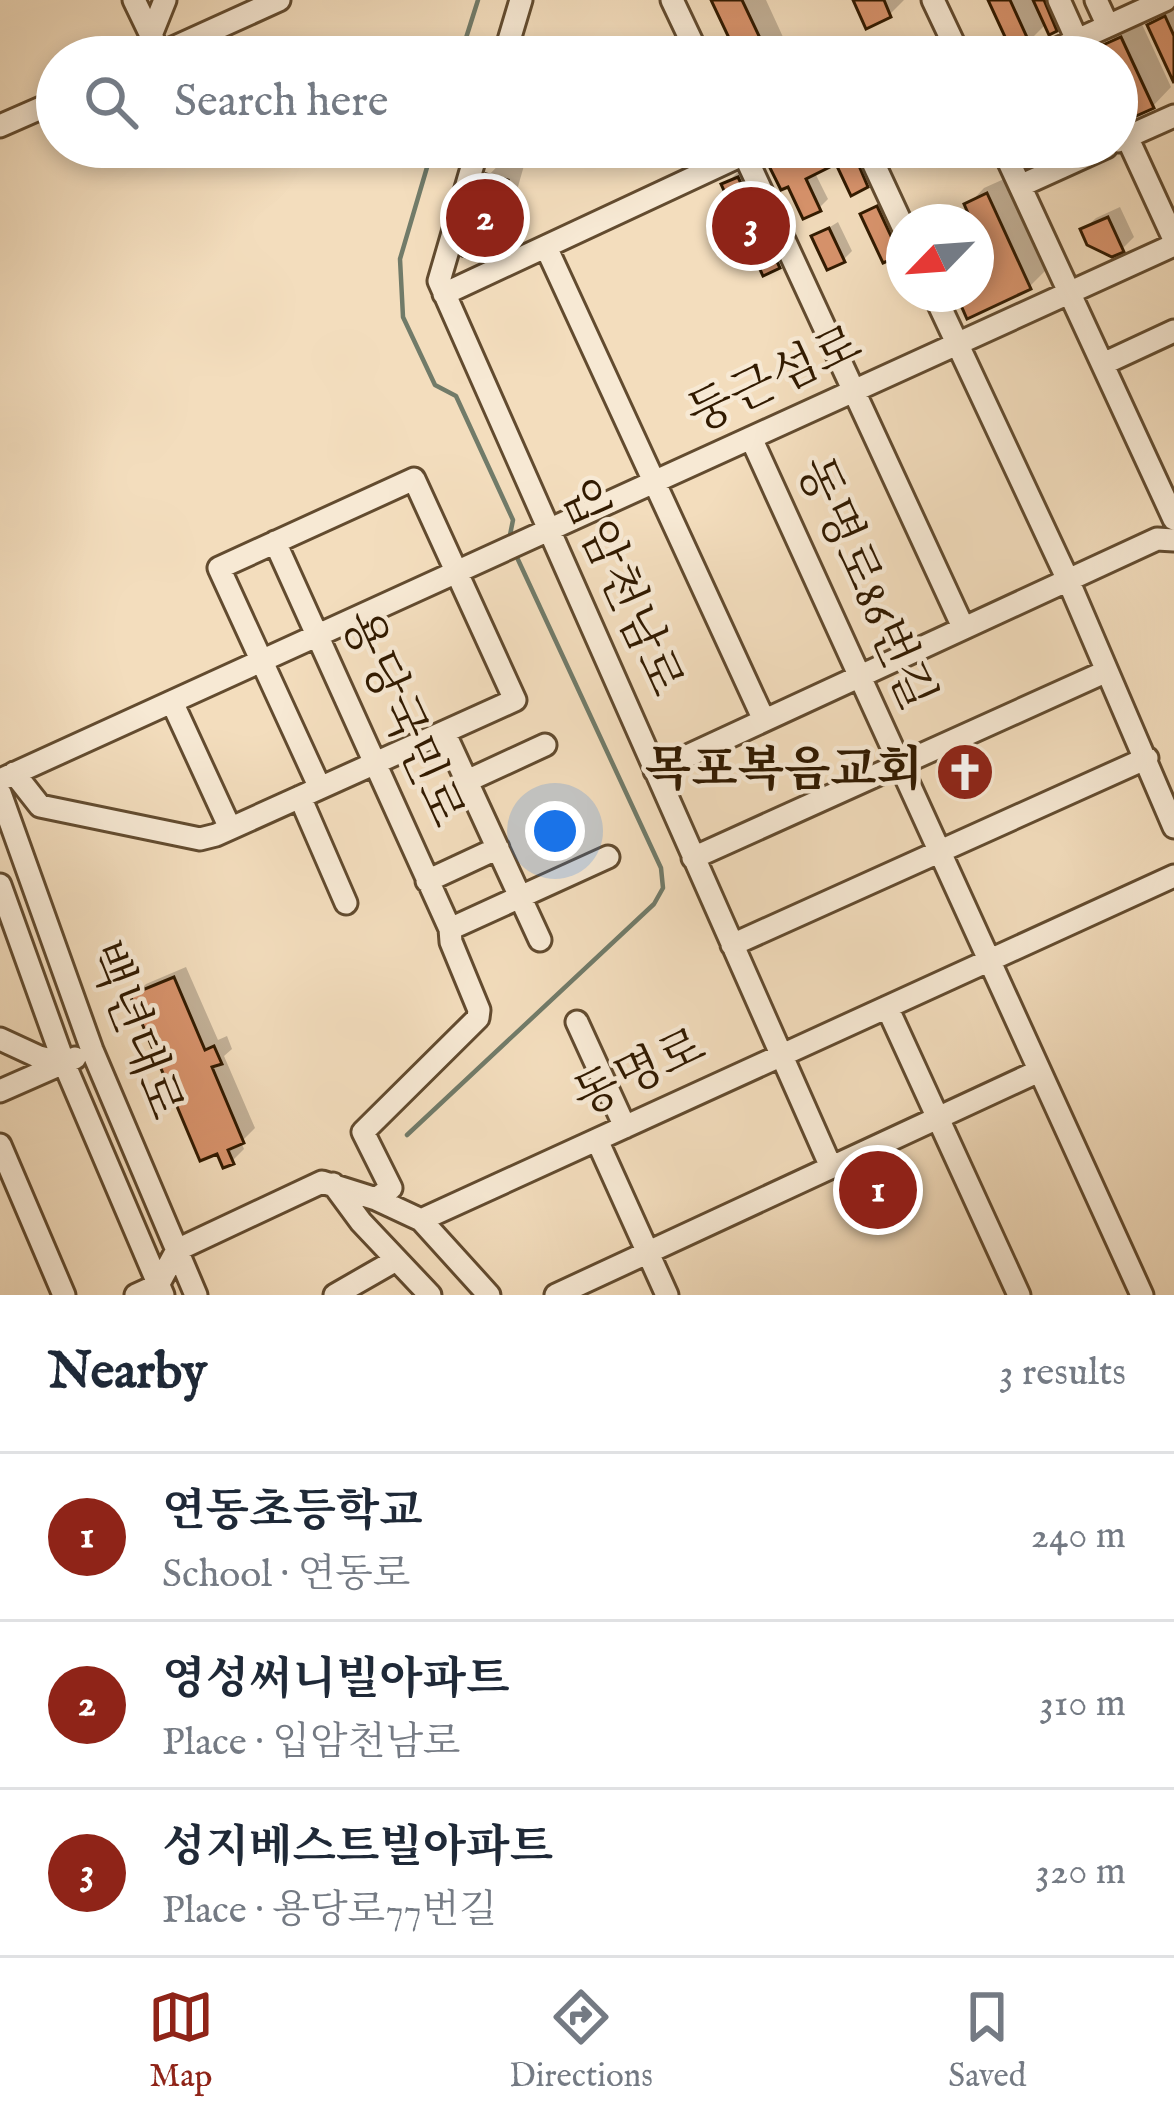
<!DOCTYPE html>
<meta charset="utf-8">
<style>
body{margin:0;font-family:"IM FELL English","Noto Serif KR",serif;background:#f6f6f7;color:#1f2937}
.compass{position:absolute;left:886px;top:204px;width:108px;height:108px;border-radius:50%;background:#fff;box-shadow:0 6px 18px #0003;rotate:245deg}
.you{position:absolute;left:555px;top:831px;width:42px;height:42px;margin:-30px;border:9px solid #fff;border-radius:50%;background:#1a73e8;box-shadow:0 0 0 18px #1a73e833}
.badge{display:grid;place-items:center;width:78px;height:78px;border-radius:50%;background:#8f2418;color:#fff;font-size:39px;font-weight:700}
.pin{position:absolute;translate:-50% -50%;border:6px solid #fff;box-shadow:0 3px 12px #0006}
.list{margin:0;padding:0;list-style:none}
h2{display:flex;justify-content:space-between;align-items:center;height:156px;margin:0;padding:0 48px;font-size:51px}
h2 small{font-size:39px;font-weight:400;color:#747a83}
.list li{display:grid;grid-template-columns:78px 1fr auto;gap:36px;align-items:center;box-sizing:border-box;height:168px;padding:0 48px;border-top:3px solid #e0e1e3}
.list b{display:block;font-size:45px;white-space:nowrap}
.list p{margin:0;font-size:39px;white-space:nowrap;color:#747a83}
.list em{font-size:39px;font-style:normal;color:#747a83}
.icon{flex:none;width:66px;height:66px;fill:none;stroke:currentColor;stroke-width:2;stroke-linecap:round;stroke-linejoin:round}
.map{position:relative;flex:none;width:1174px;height:1295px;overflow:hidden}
.search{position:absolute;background:#fff;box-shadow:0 6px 18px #0003;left:36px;right:36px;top:36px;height:132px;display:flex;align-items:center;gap:30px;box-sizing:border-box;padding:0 42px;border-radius:66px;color:#747a83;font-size:45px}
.sheet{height:660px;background:#fff}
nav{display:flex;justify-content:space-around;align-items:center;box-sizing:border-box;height:168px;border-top:3px solid #e0e1e3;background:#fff;font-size:33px;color:#747a83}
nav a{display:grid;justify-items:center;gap:6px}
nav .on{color:#8f2418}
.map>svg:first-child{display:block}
.shadow{fill:#0003}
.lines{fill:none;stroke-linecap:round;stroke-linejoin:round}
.stream{stroke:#717b69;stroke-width:4.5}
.building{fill:#d8936c;stroke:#311a00;stroke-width:3}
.minor-casing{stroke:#624b2f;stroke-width:27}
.minor{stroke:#f7e9d4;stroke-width:21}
.labels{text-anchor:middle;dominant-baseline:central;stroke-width:9;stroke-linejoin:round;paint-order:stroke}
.street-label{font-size:48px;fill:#311a00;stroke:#f7e9d4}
.poi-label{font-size:48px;font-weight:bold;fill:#311a00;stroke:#f7e9d4;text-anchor:end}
</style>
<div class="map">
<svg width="1174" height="1295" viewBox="0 0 1174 1295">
<rect width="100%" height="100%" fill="#f3ddbd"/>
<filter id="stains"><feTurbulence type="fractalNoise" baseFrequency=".00167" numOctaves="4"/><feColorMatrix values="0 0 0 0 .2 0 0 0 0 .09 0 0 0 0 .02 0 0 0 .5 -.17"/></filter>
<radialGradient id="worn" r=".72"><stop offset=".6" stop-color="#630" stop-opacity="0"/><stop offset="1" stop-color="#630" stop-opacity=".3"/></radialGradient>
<!-- shadow -->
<path class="shadow" d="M714 0H766L789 50 782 57H741Z
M856 0H904L890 14Z
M992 0H1069L1074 10 1055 29 1047 23 1028 42Z
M1174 4V76L1151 25Z
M1140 20 1171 87 1153 106 1133 103 1117 119V57H1073L1100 38 1104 48 1125 27Z
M804 147H862L875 176 866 185 838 160 814 171 828 199 819 208 773 167Z
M507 156 525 162 504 236 484 256 489 175Z
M744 166 797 247 778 266 725 185Z
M1004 179 1046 270 1030 286 968 315 958 294H976V260L990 253 968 205 984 188Z
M886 199 904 231V250L864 214Z
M1120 207 1134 237 1122 249 1083 230 1096 218Z
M838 222 852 251 843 260 814 237Z
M186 967 218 1040 227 1036 232 1049 224 1056 255 1128 241 1142 244 1149 232 1161 134 996 146 984Z"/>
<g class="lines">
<!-- stream -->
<path class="stream" d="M460 57 478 0
M433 147 400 259 403 317 435 385 456 396 513 520 509 540
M407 1135 654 904 663 888 661 868 514 551"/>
</g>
<!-- building -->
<path class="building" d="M711 0H742L769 57H738Z
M853 0H884L891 17 866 29Z
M988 0H1010L1030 44 1012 52Z
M1033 0H1044L1057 31 1049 35Z
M1165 16 1174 36V83L1147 25Z
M1121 37 1154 108 1136 116 1117 75V57H1108L1103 45Z
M809 147H851L868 187 851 196 836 164 806 179 821 211 803 219 788 187 781 190 769 166Z
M938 147H980L946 163Z
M486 174 508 180 486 258 480 261 462 256Z
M738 177 780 268 763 276 721 184Z
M987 193 1031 289 967 319 956 294H976V266L990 260 976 222H972L964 204Z
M877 206 891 236 904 246V254L883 263 860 214Z
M1108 217 1124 252 1112 257 1087 245 1080 229Z
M829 228 845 262 827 270 811 236Z
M174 977 205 1050 214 1046 222 1064 212 1067 244 1143 228 1150 234 1164 223 1168 217 1154 200 1161 130 995Z"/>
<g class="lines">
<!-- minor casing -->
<g class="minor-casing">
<path id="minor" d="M134 0 160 54
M672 0 699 57
M933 0 960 57
M1059 0 1077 40
M1096 0 1108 26
M151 35 165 0
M153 57 279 0
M504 57 521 0
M1040 57 1165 0
M0 126 57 101
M1127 137 1174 239
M1118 141 1174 116
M478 147 439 281 831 1167
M741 147 963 627
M866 147 904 229
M1002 147 1174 519
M1020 186 1106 147
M546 247 764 720
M444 294 759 147
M934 294 1068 580 1174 827
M1103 364 1174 331
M751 438 1142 1295
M275 542 450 929 451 942 479 1010 478 1018 363 1132 391 1188 376 1199
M172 702 230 828
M444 732 540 940
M655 771 1157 539 1174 540
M14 773 40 806 200 839 216 835 515 700 414 479 219 568 320 788
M0 780 1174 245
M467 781 545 745
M0 793 92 1050 196 1295
M300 797 346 903
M693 858 1107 671
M427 881 498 848
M0 885 64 1063 163 1295
M450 929 608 857
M732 945 1147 758
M887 1007 1019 1295
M577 1022 625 1127
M0 1039 39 1057 64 1063
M0 1091 75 1058
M597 1140 667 1295
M0 1145 64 1295
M333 1184 361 1222 430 1295
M421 1220 1174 876
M136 1295 158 1285 177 1250 322 1182 376 1199 421 1220 489 1295
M335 1295 396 1260
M556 1295 1039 1071"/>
</g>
<!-- minor -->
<use href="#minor" class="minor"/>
</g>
<!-- icons -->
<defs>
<g id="church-disc" transform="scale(3)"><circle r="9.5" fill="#8f2418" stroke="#f7e9d4"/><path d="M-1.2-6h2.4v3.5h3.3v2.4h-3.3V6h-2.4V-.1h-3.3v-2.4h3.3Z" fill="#fff"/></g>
</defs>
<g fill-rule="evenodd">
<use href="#church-disc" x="965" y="772"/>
</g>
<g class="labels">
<!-- street labels -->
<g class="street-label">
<text transform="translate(775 381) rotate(-25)">둥근섬로</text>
<text transform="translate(864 584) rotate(66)">동명로86번길</text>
<text transform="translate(620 588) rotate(66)">입암천남로</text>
<text transform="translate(401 719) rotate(66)">용당국민로</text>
<text transform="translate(133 1031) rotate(69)">백년대로</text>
<text transform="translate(640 1074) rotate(-25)">동명로</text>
</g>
<!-- poi labels -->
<g class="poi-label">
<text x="923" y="772">목포복음교회</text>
</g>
</g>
<rect width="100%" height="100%" filter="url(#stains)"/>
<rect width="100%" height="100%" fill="url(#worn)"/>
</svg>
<svg class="compass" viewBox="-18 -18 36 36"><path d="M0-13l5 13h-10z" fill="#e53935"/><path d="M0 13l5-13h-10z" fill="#747a83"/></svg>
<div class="you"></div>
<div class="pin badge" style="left:878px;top:1190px">1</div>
<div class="pin badge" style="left:485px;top:218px">2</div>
<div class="pin badge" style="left:751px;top:226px">3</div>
<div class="search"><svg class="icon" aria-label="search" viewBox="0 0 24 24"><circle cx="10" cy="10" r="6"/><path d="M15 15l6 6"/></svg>Search here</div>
</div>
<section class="sheet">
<h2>Nearby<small>3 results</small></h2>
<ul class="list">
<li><span class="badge">1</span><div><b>연동초등학교</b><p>School · 연동로</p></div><em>240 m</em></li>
<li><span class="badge">2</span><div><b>영성써니빌아파트</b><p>Place · 입암천남로</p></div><em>310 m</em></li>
<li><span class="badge">3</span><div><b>성지베스트빌아파트</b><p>Place · 용당로77번길</p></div><em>320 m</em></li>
</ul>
</section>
<nav>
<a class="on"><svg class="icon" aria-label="map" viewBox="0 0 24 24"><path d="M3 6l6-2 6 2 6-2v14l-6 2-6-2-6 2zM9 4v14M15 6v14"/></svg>Map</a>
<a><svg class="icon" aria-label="directions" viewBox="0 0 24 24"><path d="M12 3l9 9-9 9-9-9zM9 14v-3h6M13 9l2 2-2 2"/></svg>Directions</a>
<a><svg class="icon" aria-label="saved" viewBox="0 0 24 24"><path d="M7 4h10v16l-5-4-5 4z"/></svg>Saved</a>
</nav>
